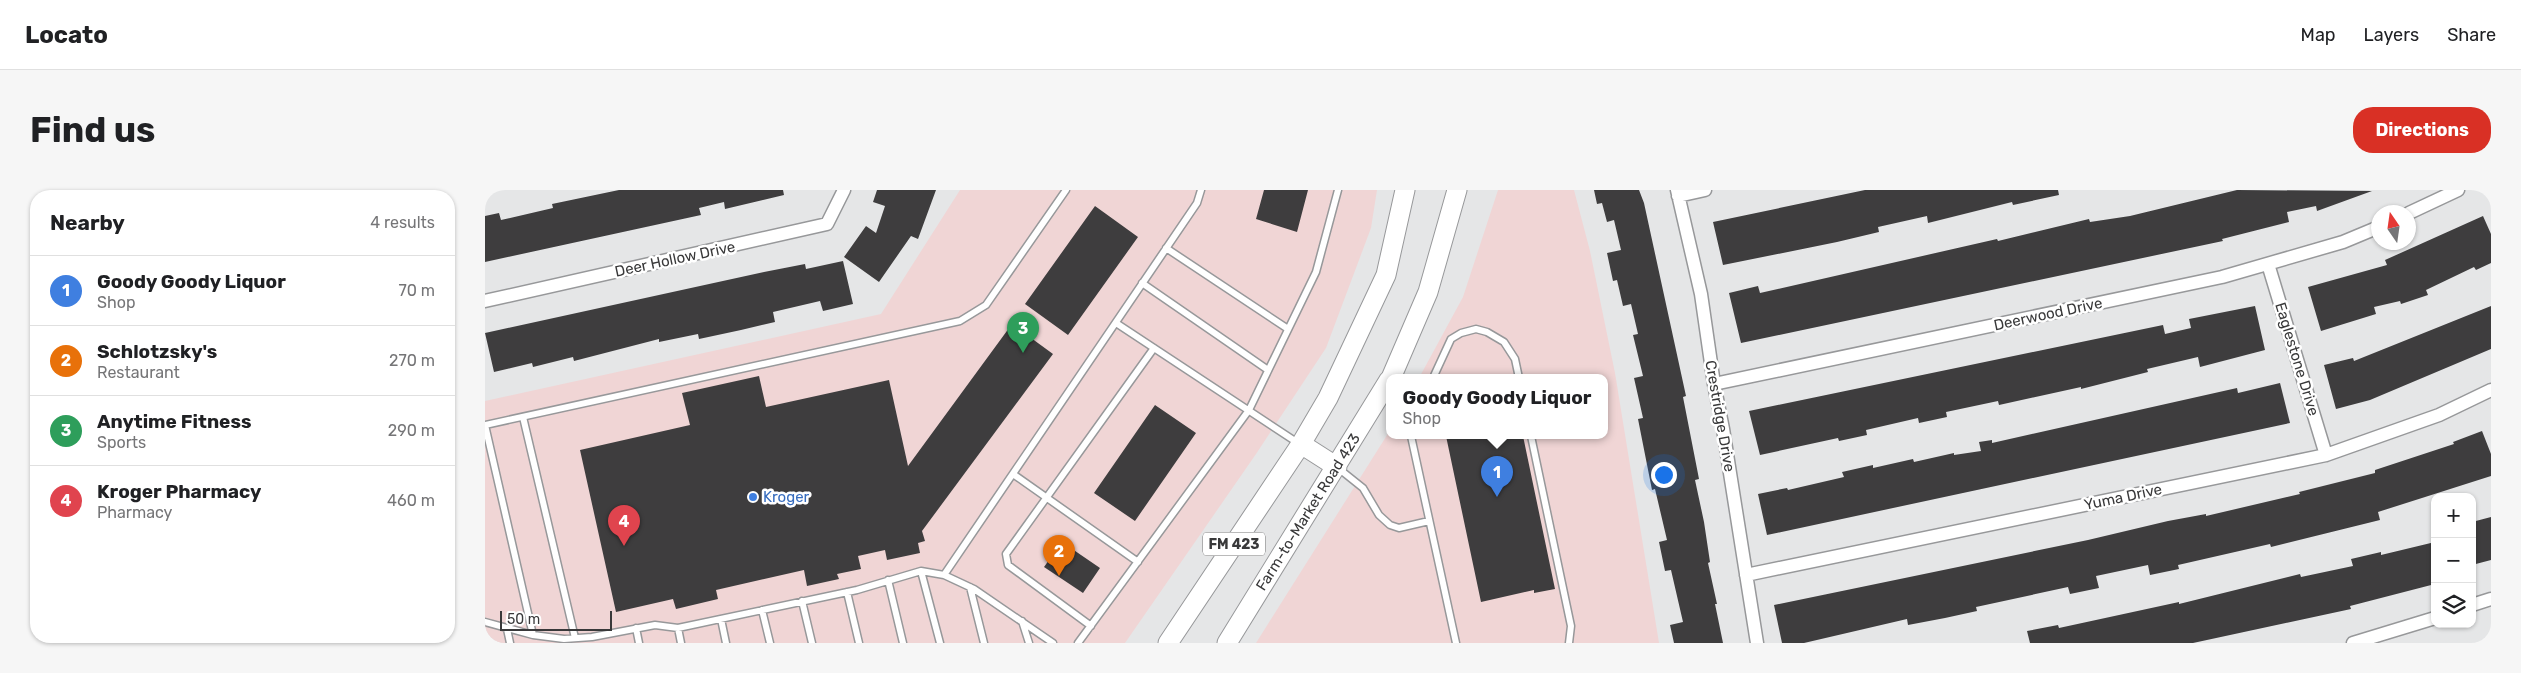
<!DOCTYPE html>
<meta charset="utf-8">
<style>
body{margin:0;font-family:Rubik,sans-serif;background:#f6f6f6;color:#202124}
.controls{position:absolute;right:15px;bottom:15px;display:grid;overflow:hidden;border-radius:10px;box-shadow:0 1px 4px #0004}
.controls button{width:45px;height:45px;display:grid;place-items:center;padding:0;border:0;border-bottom:1px solid #e0e0e0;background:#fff;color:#202124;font:25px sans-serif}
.compass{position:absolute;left:1886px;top:15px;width:45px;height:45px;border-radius:50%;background:#fff;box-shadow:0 1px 4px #0004;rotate:347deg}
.scale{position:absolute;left:15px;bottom:12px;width:112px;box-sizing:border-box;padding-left:5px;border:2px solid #39393a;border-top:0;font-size:14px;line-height:18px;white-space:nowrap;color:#39393a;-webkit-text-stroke:4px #fff;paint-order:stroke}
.you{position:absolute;left:1178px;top:284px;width:18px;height:18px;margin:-12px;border:4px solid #fff;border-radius:50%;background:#1a73e8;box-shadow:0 0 0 8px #1a73e833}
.badge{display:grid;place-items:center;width:32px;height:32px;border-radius:50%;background:#d93025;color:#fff;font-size:16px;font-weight:700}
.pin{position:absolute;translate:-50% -41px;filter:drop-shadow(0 1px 2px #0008)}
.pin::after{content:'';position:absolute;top:26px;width:18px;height:15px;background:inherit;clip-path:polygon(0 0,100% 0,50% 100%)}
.popup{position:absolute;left:901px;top:184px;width:222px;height:65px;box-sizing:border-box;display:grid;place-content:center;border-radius:10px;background:#fff;filter:drop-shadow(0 1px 4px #0005);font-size:16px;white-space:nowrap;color:#757577}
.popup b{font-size:19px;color:#202124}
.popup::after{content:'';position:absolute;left:50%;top:100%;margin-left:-10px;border:10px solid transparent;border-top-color:#fff}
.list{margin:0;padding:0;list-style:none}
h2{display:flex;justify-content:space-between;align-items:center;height:65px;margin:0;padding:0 20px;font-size:21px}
h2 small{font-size:16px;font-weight:400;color:#757577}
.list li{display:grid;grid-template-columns:32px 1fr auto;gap:15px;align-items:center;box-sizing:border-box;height:70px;padding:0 20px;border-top:1px solid #e0e0e0}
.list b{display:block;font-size:19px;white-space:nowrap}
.list p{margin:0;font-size:16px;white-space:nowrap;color:#757577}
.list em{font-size:16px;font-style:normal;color:#757577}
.icon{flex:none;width:28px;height:28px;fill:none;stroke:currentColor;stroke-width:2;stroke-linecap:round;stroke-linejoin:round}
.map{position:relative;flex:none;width:2006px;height:453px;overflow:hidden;border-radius:20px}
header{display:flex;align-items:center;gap:30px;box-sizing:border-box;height:70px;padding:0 25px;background:#fff;border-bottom:1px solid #e0e0e0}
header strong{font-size:24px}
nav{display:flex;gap:28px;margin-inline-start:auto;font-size:18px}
.intro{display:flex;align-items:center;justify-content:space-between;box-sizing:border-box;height:120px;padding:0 30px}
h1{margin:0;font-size:35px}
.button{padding:12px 22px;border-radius:20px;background:#d93025;color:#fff;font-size:18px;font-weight:700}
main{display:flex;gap:30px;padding:0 30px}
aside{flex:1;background:#fff;border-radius:20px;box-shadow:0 1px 4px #0004}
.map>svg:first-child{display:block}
.commercial{fill:#f0d5d5}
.building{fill:#3e3d3e}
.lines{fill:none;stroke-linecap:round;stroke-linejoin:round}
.lane-casing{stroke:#97989a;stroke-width:9}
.street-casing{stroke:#97989a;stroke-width:15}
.primary-casing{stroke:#97989a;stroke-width:21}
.lane{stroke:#fff;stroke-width:6}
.street{stroke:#fff;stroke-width:12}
.primary{stroke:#fff;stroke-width:19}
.shop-dot{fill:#3f7fe0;stroke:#fff;stroke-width:2}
.labels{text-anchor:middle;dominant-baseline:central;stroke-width:5;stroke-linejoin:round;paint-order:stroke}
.shield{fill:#fff;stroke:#747475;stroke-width:1}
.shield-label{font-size:14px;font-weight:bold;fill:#39393a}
.street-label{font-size:15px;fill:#39393a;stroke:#fff}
.shop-label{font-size:15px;fill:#366cbe;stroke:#fff;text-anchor:start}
</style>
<header>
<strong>Locato</strong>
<nav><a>Map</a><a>Layers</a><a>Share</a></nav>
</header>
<div class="intro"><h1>Find us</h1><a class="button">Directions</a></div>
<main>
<aside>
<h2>Nearby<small>4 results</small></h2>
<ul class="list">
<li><span class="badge" style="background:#3f7fe0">1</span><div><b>Goody Goody Liquor</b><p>Shop</p></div><em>70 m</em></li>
<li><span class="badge" style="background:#e8710a">2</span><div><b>Schlotzsky's</b><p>Restaurant</p></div><em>270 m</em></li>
<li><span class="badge" style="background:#2e9e5b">3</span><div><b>Anytime Fitness</b><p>Sports</p></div><em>290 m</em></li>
<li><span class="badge" style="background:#e0444e">4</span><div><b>Kroger Pharmacy</b><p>Pharmacy</p></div><em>460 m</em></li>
</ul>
</aside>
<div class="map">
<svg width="2006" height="453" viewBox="0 0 2006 453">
<rect width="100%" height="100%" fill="#e5e6e7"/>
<!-- commercial -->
<path class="commercial" d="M475 0H892L886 38 841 158 771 264 640 453H0V211L396 124Z
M1013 0H1089L1105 61 1130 183 1174 453H771L904 242V246H1120V188H934L978 107Z"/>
<!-- building -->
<path class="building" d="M134 0H298L299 5 240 19 239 12 214 18 216 25 0 72V26L14 23 16 30 68 18 67 14Z
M392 0H451L433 49 426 46 394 92 359 67 381 36 391 43 400 16 388 12Z
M779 0H823L812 42 771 29Z
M1109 0H1154L1159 13 1201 206 1198 207 1214 289 1210 290 1219 332 1225 372 1223 373 1232 414H1230L1238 453H1189L1185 435 1198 432 1186 380 1180 381 1174 352 1182 350 1170 299 1167 300 1153 229 1158 228 1149 188 1158 186 1148 145 1153 144 1146 114 1138 116 1132 90 1128 91 1122 63 1136 60 1129 30 1122 32 1117 13 1112 14Z
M1380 0H1573L1574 5 1528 15 1527 12 1443 33 1442 26 1393 37 1394 42 1352 52 1238 75 1228 32Z
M1752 0 1887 1 1832 21 1831 16 1802 22 1804 32 1737 49 1738 51 1256 153 1244 103 1273 96 1275 103 1512 49 1513 51 1604 29 1605 32 1645 26Z
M610 16 653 47 583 145 540 114Z
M1998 26 2006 44V73L1991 80 1989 77 1941 100 1943 105 1916 114 1915 111 1889 117 1891 124 1836 141 1823 97 1902 75 1900 70Z
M358 71 368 114 338 121 335 111 288 122 290 132 256 140 214 149 213 144 174 152V149L89 171 88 167 48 177 47 173 9 182 0 143 279 82 320 74 321 79Z
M1770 116 1780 160 1715 177 1713 167 1662 179 1663 182 1596 199V197L1514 215 1513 211 1461 222 1462 227 1434 233 1433 228 1381 240 1382 245 1354 251 1353 248 1275 265 1264 221 1678 135 1680 144 1706 138 1704 129Z
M2006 116V159L1885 210 1851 219 1839 175 1868 168 1869 171Z
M527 134 568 164 437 341 440 351 433 353 435 363 402 370 400 360 373 366 376 379 352 384 354 389 322 396 319 380 231 400 233 409 191 419 188 409 131 422 95 260 205 235 197 203 274 186 281 217 404 190 423 276Z
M1795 193 1805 233 1282 345 1273 304 1302 298 1303 300 1359 287 1357 282 1388 275V278L1428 269 1429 272 1469 263V265L1496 261 1494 252 1507 250V253L1752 198 1753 203Z
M670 215 711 243 650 331 609 303Z
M1997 241 2006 264V286L1893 322 1895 330 1786 357 1785 354 1693 375 1694 379 1665 385 1663 375 1611 386 1614 398 1585 404 1583 397 1491 417 1492 421 1460 428 1423 435 1422 429 1319 453H1297L1289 415 1603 350 1683 331 1721 324V326L1815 304 1814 302 1890 283V280L1969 254 1968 252Z
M961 246H1038L1070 399 1049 403V400L996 412Z
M2006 327V370L1987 375V332Z
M577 352 615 378 598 403 559 377Z
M1950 352V394L1865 416 1866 419 1708 453H1545L1542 441 1573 435 1574 438 1694 412V414L1815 384 1816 387 1868 376 1866 369 1896 362V365Z"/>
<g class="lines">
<!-- lane casing -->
<g class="lane-casing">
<path id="lane" d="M681 58 803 139
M657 93 783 180
M631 133 813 253
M948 188 966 149 976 143 991 139 1002 142 1019 152 1030 169 1034 188
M38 227 90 448
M0 235 475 131 501 115 581 0
M0 235 48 445
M926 246 971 453
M1046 246 1086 436 1084 453
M853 278 878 298 894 325 905 335 914 338 944 331
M528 284 653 372
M436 381 455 453
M459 385 712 13 716 0
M403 390 418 453
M485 397 499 453
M362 402 374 453
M317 411 327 453
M277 420 285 453
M236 429 241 453
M537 431 544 453
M0 432 48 445 79 449 107 447 170 435 193 438 372 400 436 381 459 385 489 399 568 453
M606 436 523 375 521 364 669 158
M151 438 154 453
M193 438 196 453
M22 439 25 453
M593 453 764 220 831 82 853 0"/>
</g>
<!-- street casing -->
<g class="street-casing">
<path id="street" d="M1192 0 1216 104 1229 194 1238 239 1272 453
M1193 6 1220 0
M1924 23 1973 0
M1783 74 1841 265
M0 111 342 34 359 0
M1229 194 1737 87 1858 52 1894 37
M1261 385 1841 265 1954 225 2006 200
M1987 415 2006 409
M1868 453 1950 428"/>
</g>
<!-- primary casing -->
<g class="primary-casing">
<path id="primary" d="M906 188 943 102 972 0
M816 254 852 277
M683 453 816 254 843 208 901 85 920 0
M742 453 904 190"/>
</g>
<!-- lane -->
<use href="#lane" class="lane"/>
<!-- street -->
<use href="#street" class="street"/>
<!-- primary -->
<use href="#primary" class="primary"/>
</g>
<!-- markers -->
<circle class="shop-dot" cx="268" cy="307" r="5"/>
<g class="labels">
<!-- shield labels -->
<rect class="shield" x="718" y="342.5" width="62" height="23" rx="4"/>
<g class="shield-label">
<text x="749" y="354">FM 423</text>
</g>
<!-- street labels -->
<g class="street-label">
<text transform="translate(190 69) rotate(-12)">Deer Hollow Drive</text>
<text transform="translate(1563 124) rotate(-12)">Deerwood Drive</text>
<text transform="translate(1812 169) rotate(73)">Eaglestone Drive</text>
<text transform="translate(1235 226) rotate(80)">Crestridge Drive</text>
<text transform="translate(1638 307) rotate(-12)">Yuma Drive</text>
<text transform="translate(823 322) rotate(-58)">Farm-to-Market Road 423</text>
</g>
<!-- shop labels -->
<g class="shop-label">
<text x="278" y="307">Kroger</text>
</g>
</g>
</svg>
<div class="controls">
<button>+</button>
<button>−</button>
<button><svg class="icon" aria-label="layers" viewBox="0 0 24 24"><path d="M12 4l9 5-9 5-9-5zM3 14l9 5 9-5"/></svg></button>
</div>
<svg class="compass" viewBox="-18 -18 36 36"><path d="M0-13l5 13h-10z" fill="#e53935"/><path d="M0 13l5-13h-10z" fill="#757577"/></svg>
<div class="scale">50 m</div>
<div class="you"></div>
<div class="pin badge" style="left:1012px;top:307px;background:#3f7fe0">1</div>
<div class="popup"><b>Goody Goody Liquor</b>Shop</div>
<div class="pin badge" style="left:574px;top:386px;background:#e8710a">2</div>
<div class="pin badge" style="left:538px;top:163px;background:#2e9e5b">3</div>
<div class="pin badge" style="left:139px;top:356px;background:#e0444e">4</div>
</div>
</main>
